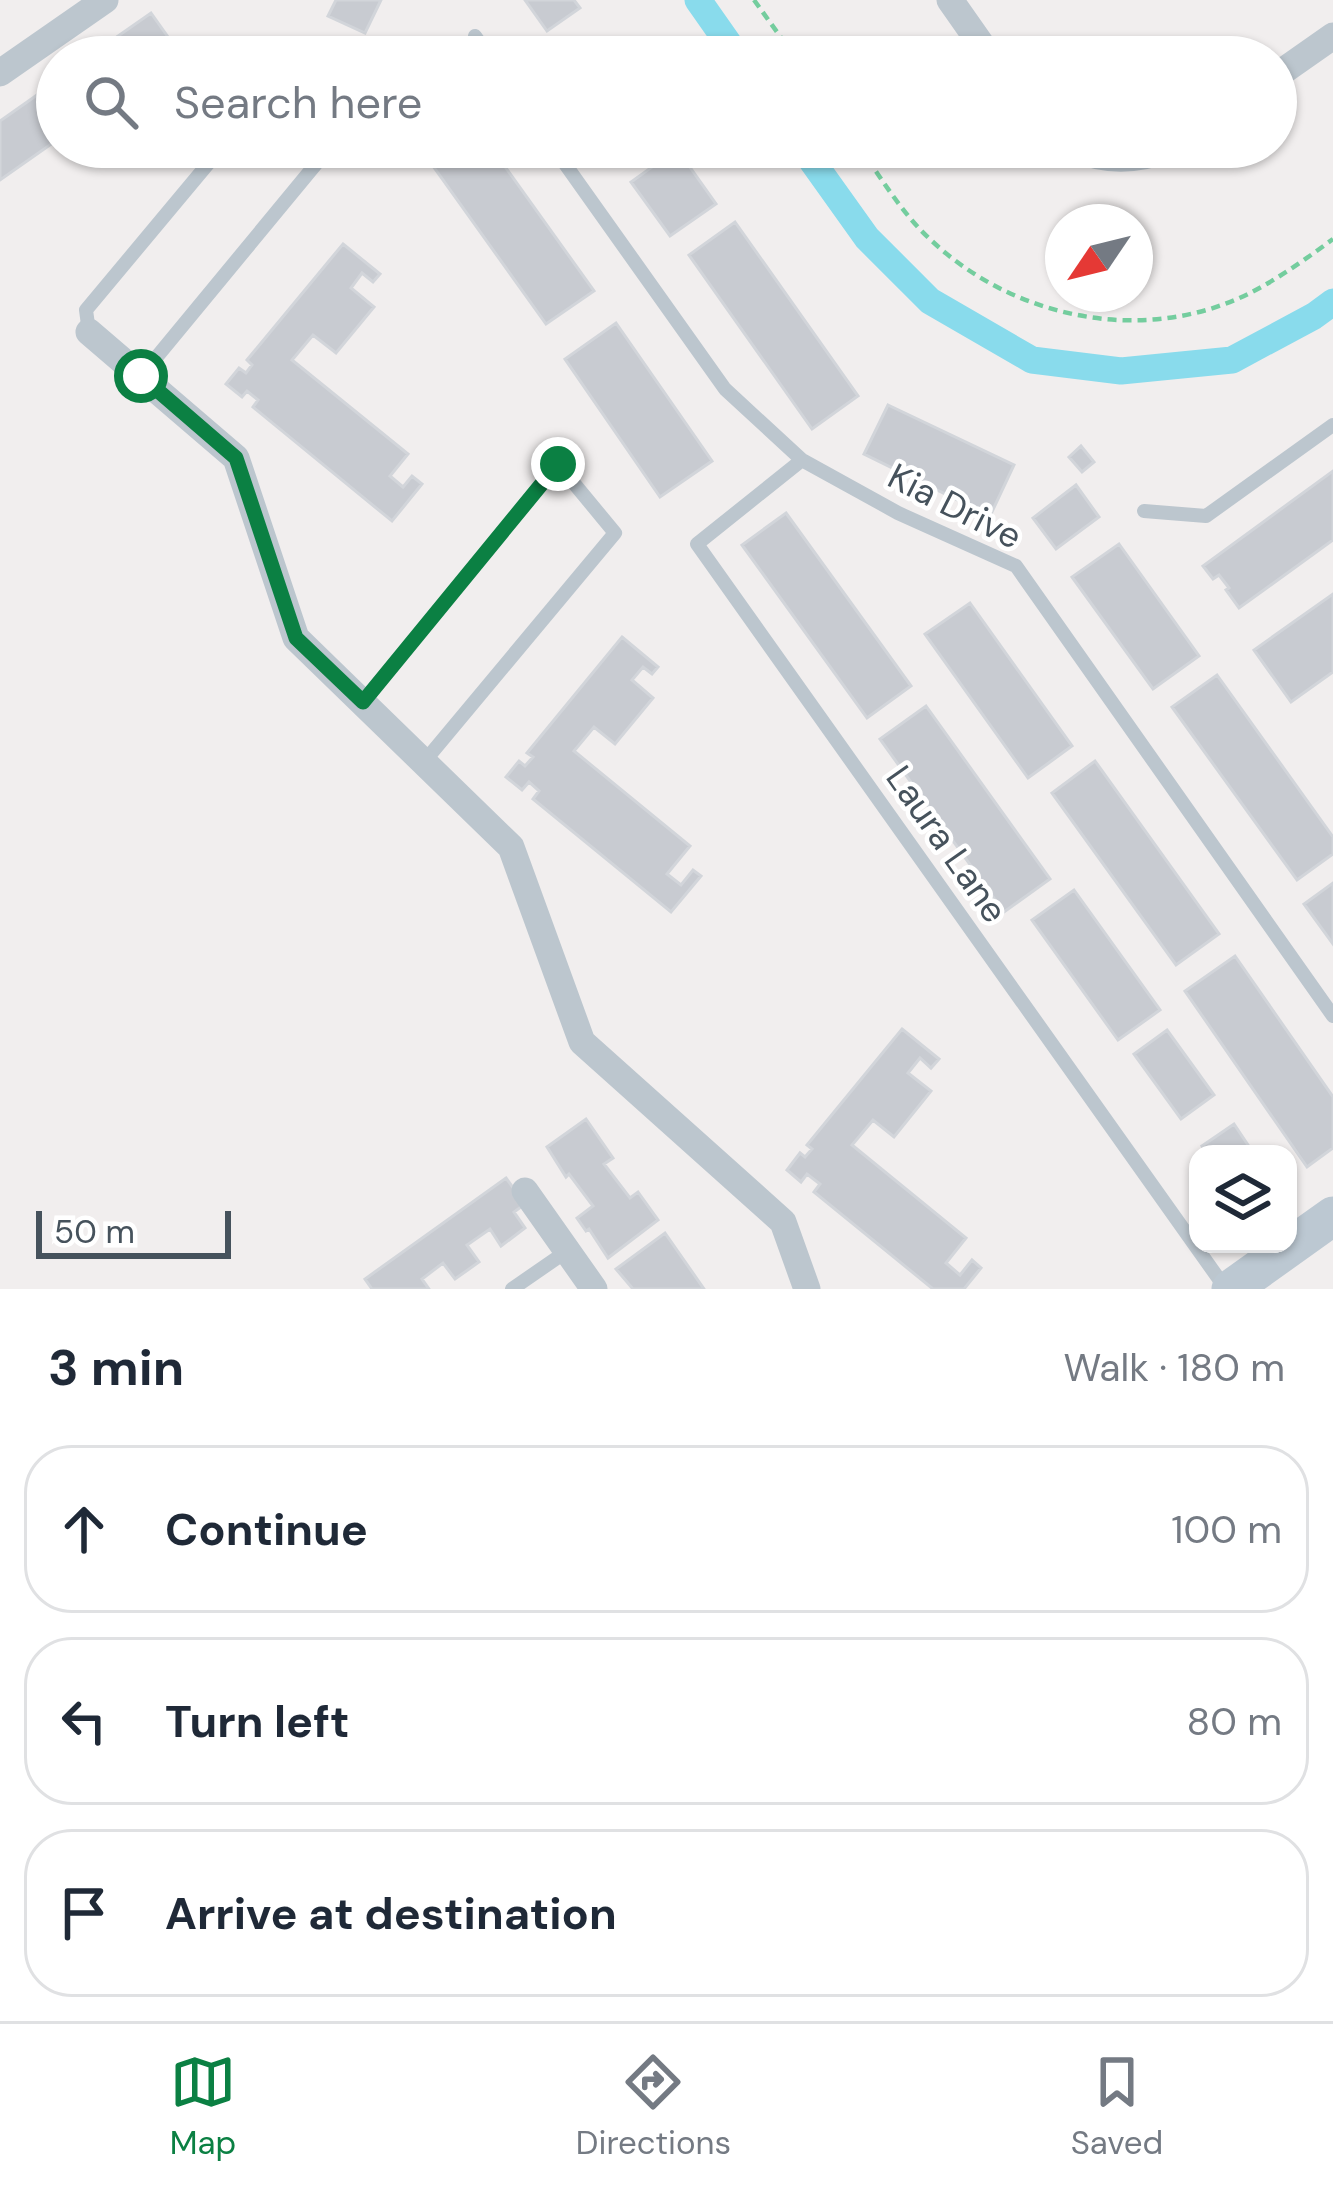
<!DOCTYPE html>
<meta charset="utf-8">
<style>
body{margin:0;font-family:"DM Sans",sans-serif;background:#f2f2f3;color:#1f2937}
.controls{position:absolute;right:36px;bottom:36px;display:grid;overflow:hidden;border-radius:24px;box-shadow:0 3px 9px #0004}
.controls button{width:108px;height:108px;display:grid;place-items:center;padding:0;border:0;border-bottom:3px solid #e0e1e3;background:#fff;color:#1f2937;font:60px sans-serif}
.compass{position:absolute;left:1045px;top:204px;width:108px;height:108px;border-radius:50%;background:#fff;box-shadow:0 3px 9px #0004;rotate:235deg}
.scale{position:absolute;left:36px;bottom:30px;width:195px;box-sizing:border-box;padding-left:12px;border:6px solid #46525c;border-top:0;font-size:33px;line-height:42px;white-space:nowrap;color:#46525c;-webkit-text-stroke:9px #fff;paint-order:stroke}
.stop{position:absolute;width:36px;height:36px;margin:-27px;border:9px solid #0b8043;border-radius:50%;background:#fff}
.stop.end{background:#0b8043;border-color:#fff;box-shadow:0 3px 12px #0008}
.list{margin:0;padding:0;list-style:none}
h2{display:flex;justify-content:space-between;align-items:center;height:156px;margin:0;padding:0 48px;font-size:51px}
h2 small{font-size:39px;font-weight:400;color:#747a83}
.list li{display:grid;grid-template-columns:78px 1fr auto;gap:36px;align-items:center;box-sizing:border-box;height:168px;margin:0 24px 24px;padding:0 24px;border:3px solid #e0e1e3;border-radius:48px}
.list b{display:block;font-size:45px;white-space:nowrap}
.list em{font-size:39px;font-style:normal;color:#747a83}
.icon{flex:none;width:66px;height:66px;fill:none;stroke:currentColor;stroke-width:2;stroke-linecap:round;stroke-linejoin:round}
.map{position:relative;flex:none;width:1333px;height:1289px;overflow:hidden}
.search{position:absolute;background:#fff;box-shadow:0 3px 9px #0004;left:36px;right:36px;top:36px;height:132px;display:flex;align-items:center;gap:30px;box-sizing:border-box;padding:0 42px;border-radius:66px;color:#747a83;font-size:45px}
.sheet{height:732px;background:#fff}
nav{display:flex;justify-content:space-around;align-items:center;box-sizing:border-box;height:168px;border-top:3px solid #e0e1e3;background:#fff;font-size:33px;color:#747a83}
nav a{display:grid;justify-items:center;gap:6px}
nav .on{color:#0b8043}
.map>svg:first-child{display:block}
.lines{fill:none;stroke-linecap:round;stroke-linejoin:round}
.canal{stroke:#89dbec;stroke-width:27}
.building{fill:#c8cbd1;stroke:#d2d5da;stroke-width:3}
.path{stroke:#74cd9e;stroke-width:4.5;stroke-dasharray:9 6;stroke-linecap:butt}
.lane{stroke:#bcc6ce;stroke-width:14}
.street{stroke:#bcc6ce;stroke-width:27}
.secondary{stroke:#bcc8d2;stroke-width:39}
.route{stroke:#0b8043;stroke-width:15}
.labels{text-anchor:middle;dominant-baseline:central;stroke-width:9;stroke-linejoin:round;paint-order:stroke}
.street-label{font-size:36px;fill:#46525c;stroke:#fff}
</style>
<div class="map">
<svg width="1333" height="1289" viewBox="0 0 1333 1289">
<rect width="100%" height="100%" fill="#f1eeee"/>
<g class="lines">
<!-- canal -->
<path class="canal" d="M698 0 738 57
M802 147 867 238 930 301 1032 360 1121 371 1232 360 1314 316 1333 302"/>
</g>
<!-- building -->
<path class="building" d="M336 0H381L365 33 328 16Z
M525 0H574L580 8 547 31Z
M151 13 180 54 176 57H88Z
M57 81V140L0 180V121Z
M429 147H491L594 291 546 324 423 152Z
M677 149 716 204 670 236 631 182Z
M735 222 858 396 812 429 689 255Z
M343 244 380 274 373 282 362 273 351 288 374 307 336 353 313 335 292 360 408 454 390 476 403 487 412 476 422 484 392 521 253 407 258 400 247 391 242 397 226 384 239 368 246 373 252 365 247 360Z
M616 323 712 461 660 497 565 359Z
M888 405 1014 465 990 516 864 454Z
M1081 446 1094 462 1082 472 1069 457Z
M1333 471V540L1239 608 1226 590 1229 588 1219 575 1213 579 1203 566Z
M1076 485 1099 517 1056 549 1033 518Z
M786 513 911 686 867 718 742 545Z
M1119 544 1199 656 1153 689 1072 577Z
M1333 594V672L1291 702 1254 650Z
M970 603 1072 746 1028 778 925 634Z
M622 637 658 667 652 674 643 667 632 680 653 698 615 744 594 727 574 751 690 846 667 874 681 885 693 870 701 876 671 912 533 799 539 791 529 782 522 790 506 777 519 761 525 766 533 757 527 753Z
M1217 675 1333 837V854L1297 880 1172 707Z
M926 706 1050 879 1004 912 880 739Z
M1095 761 1219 934 1176 965 1052 793Z
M1333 883V944L1304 904Z
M1074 890 1160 1010 1118 1040 1032 920Z
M1235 956 1333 1097V1148L1307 1167 1185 991Z
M902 1029 939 1059 931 1068 920 1058 908 1073 931 1091 894 1137 873 1120 852 1145 966 1238 946 1263 960 1275 972 1260 981 1268 964 1289H933L814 1192 820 1184 807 1174 801 1182 787 1170 800 1153 805 1157 812 1149 807 1145Z
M1167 1030 1214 1095 1181 1119 1134 1054Z
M586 1119 613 1158 604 1164 630 1198 638 1192 658 1220 608 1258 589 1229 586 1231 577 1218 593 1206 569 1174 566 1177 547 1147Z
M1234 1124 1254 1154H1207L1202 1146Z
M506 1178 525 1204 514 1212 525 1228 501 1246 490 1229 467 1245 479 1262 455 1279 443 1263 422 1279 429 1289H372L365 1279Z
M665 1233 704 1289H633L616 1269Z"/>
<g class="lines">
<!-- path -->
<path class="path" d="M754 0 795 57
M859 147C882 179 903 215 932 241 1015 319 1144 345 1248 294 1278 279 1306 259 1333 239"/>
<!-- lane -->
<path class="lane" d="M475 36 490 57
M553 147 725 389 802 460 898 513 1016 566 1333 1016
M89 332 86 310 222 147
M141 376 330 147
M802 460 697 544 1226 1289
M1144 511 1206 516 1333 425
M363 702 558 464 615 533 424 762
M512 1289 567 1251"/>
<!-- street -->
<path class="street" d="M950 0 990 57
M0 73 105 0
M1276 76 1333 36
M1072 147C1106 163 1139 161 1173 147
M89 332 236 458 296 638 511 847 582 1042 783 1222 807 1289
M525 1191 594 1289"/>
<!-- secondary -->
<path class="secondary" d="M1231 1289 1333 1216"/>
</g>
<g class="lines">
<!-- route -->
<path class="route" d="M141 376 236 458 296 638 363 702 558 464"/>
</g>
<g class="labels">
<!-- street labels -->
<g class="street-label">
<text transform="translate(955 506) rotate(27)">Kia Drive</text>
<text transform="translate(947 844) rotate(55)">Laura Lane</text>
</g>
</g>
</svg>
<div class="controls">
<button><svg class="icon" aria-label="layers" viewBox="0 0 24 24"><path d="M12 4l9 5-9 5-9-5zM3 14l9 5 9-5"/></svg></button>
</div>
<svg class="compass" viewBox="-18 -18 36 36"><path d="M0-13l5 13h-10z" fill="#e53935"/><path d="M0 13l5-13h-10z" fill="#747a83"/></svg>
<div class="scale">50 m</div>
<div class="stop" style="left:141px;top:376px"></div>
<div class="stop end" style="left:558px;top:464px"></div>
<div class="search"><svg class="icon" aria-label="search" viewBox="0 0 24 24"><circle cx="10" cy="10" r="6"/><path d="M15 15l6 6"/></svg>Search here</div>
</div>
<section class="sheet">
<h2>3 min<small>Walk · 180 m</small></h2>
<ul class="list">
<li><svg class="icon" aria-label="ahead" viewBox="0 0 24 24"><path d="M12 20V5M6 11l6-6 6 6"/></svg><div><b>Continue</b></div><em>100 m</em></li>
<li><svg class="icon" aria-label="left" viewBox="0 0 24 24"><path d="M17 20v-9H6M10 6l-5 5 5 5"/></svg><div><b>Turn left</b></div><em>80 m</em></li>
<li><svg class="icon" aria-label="arrive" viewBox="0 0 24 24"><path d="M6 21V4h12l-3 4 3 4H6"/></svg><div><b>Arrive at destination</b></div></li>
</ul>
</section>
<nav>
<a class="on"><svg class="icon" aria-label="map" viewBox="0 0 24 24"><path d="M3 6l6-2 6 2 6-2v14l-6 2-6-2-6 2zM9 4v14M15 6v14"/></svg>Map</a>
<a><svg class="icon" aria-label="directions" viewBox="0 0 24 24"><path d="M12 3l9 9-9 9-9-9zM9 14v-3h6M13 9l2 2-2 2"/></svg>Directions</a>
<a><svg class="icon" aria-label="saved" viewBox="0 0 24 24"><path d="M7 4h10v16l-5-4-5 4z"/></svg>Saved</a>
</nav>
